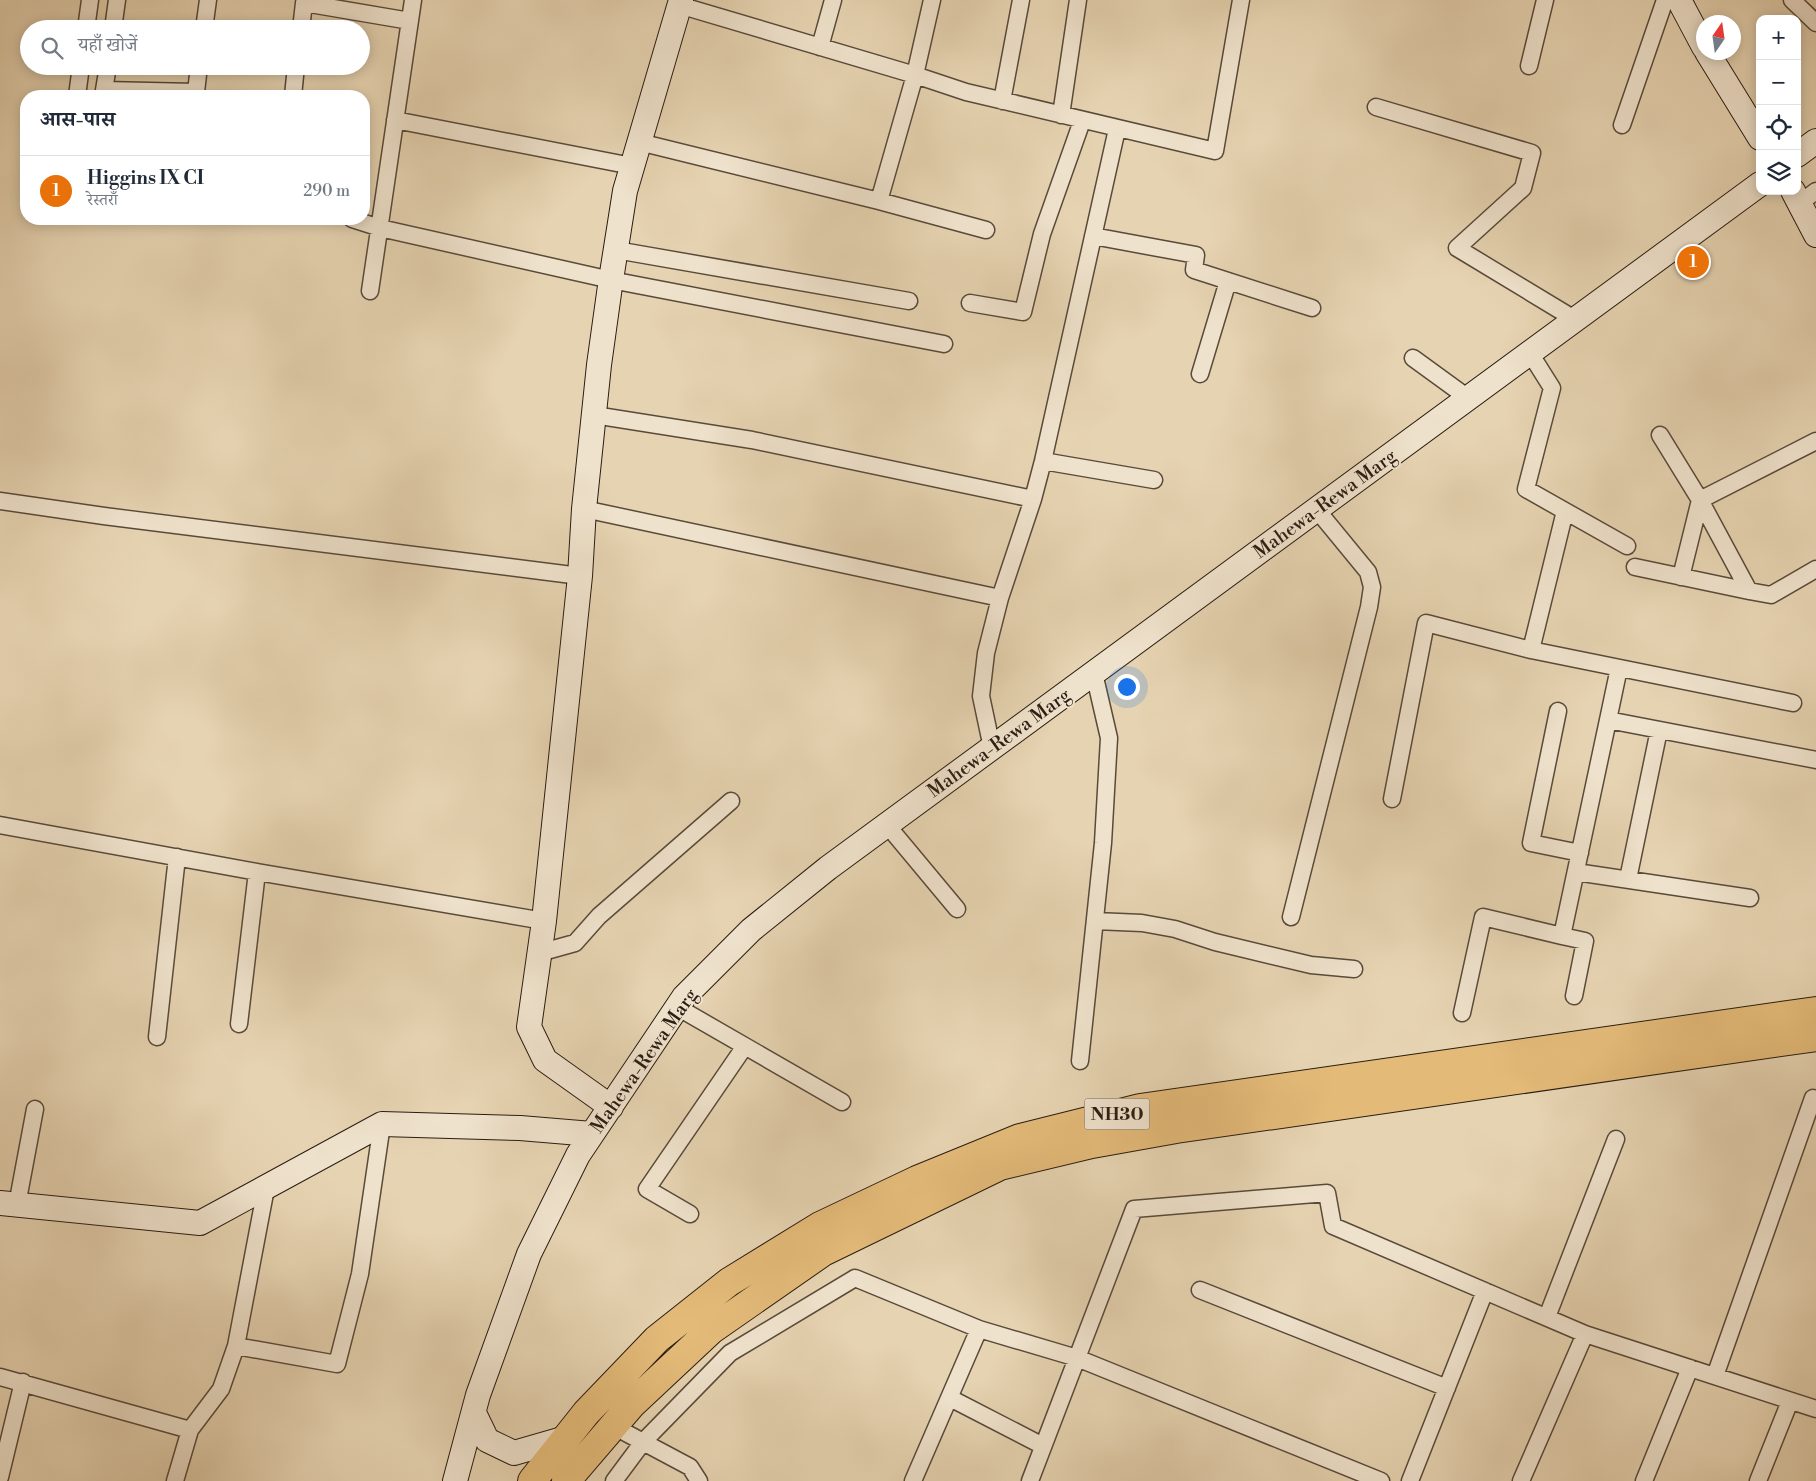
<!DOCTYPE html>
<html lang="hi">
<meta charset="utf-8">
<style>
body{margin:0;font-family:"Libre Bodoni","Noto Serif Devanagari",serif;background:#f6f6f7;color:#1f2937}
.controls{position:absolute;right:15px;top:15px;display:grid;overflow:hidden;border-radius:10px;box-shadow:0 2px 12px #0003}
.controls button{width:45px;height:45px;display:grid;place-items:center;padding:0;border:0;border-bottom:1px solid #e0e1e3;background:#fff;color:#1f2937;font:25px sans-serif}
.compass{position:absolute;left:1696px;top:15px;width:45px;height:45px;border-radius:50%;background:#fff;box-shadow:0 2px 12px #0003;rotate:13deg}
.you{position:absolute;left:1126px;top:686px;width:18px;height:18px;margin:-12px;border:4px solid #fff;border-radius:50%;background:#1a73e8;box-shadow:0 0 0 8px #1a73e833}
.badge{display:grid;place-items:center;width:32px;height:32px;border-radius:50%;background:#111827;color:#fff;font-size:16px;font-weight:700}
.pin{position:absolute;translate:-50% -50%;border:2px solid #fff;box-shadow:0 1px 5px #0006}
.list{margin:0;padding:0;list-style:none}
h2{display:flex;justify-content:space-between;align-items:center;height:65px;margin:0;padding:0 20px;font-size:21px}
h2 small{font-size:16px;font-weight:400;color:#747a83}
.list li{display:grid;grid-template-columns:32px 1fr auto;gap:15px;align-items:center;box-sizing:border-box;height:70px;padding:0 20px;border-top:1px solid #e0e1e3}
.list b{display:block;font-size:19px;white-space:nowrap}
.list p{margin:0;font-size:16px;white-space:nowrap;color:#747a83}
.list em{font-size:16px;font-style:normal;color:#747a83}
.icon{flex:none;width:28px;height:28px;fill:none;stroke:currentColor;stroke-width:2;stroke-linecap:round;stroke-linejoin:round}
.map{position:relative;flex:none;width:1816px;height:1481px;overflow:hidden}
.search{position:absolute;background:#fff;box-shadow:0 2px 12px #0003;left:20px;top:20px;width:350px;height:55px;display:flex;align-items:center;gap:12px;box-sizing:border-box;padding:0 18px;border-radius:28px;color:#747a83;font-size:19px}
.panel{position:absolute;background:#fff;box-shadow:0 2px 12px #0003;left:20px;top:90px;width:350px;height:135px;border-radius:20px}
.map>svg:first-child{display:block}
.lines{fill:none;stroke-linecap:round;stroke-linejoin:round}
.street-casing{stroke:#594a3a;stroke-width:19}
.secondary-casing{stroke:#2a1c12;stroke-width:26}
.highway-casing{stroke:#2a1c12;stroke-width:30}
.street{stroke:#efe2cc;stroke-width:16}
.secondary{stroke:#efe2cc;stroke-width:24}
.highway{stroke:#e3ba78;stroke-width:28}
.labels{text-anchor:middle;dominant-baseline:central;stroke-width:4;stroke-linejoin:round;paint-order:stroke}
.shield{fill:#efe2cc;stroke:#65574a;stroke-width:1}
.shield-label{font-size:18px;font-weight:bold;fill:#2a1c12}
.street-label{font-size:19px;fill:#2a1c12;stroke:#efe2cc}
</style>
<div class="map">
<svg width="1816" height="1481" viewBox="0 0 1816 1481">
<rect width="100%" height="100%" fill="#e6d3b1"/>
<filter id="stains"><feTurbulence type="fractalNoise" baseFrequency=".004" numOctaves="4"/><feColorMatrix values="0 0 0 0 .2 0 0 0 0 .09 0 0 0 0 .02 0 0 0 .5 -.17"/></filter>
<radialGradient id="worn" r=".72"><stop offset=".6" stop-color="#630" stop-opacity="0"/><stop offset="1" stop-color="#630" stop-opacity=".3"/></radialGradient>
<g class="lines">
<!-- street casing -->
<g class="street-casing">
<path id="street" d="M1792 0 1816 23
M679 5 915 75 966 92 1215 151 1241 0
M86 29 90 0
M113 29 117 0
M204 29 208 0
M301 29 304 3 410 21
M820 47 833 0
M108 66 104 90 196 92 199 66
M1529 66 1545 0
M77 96 81 66
M293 96 296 66
M1002 101 1021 0
M1376 107 1532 153 1523 188 1457 248 1576 320
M1061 115 1078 0
M395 120 632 166
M1622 125 1665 0
M639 142 879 201 986 230
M879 201 915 75 932 0
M1800 203 1816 191
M352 219 380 228 611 280 944 344
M1093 236 1196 255 1194 270 1312 308
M616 250 909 301
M370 291 413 0
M970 303 1023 312 1042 234 1082 121
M1530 353 1552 388 1526 489 1627 546
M1413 358 1468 398
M1200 374 1228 281
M594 415 752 440 1033 499 1043 461 1117 129
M1043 461 1154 480
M0 501 104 516 580 576
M584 509 1000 598
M1635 567 1749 591 1700 500 1660 435
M1681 577 1700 500 1816 441
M1749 591 1771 595 1816 569
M1531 650 1565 511
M1558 711 1531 843 1580 853
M1608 720 1619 668
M992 748 981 696 986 653 1000 598 1033 499
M1392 799 1426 623 1531 650 1793 703
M0 825 257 872 544 921
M887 825 957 909
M1576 872 1750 898
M1628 879 1659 730
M1291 917 1369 607 1372 587 1368 572 1317 510
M1095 921 1142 923 1175 929 1215 942 1311 965 1354 969
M539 953 575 943 599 916 731 801
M1574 996 1585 941 1562 936 1608 720 1816 760
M677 1007 842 1102
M1462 1013 1483 917 1562 936
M239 1024 257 872
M157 1037 177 857
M1080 1061 1103 843 1109 738 1094 673
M17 1205 35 1109
M690 1214 647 1189 745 1046
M1200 1290 1447 1388
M1547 1317 1616 1139
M236 1346 337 1364 360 1274 382 1124
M1715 1376 1813 1098
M0 1377 190 1430
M950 1398 1043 1446
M613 1426 690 1467 699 1481
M0 1477 23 1382
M175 1481 190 1430 221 1389 236 1346 266 1188
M614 1481 643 1442 730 1353 855 1278 979 1329 1077 1358 1381 1481
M913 1481 979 1329
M1030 1481 1134 1209 1327 1193 1333 1226 1585 1334 1816 1409
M1410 1481 1485 1291
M1521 1481 1585 1334
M1644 1481 1690 1368
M1758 1481 1790 1401"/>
</g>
<!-- secondary casing -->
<g class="secondary-casing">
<path id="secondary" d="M1679 0 1704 47
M1707 52 1760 138
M1797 155 1816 141
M1793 191 1816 235
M611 1107 545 1060 529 1027 544 921 580 576 584 509 599 365 610 286 625 191 681 0
M0 1203 200 1223 382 1124 520 1128 592 1134
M474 1413 487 1440 514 1453 566 1438
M455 1481 478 1395 529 1254 578 1155 684 997 751 930 828 868 1760 184"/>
</g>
<!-- highway casing -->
<g class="highway-casing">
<path id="highway" d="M532 1481 586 1413 657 1339 729 1282 820 1226 917 1180 1020 1138 1140 1108 1816 1011
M566 1481 632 1404 711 1330 823 1252 1000 1166 1092 1144 1176 1129 1816 1037"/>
</g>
<!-- street -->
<use href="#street" class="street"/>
<!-- secondary -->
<use href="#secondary" class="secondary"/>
<!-- highway -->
<use href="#highway" class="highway"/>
</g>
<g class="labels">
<!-- shield labels -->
<rect class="shield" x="1084.5" y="1098.5" width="65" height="31" rx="4"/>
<g class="shield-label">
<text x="1117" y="1114">NH30</text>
</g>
<!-- street labels -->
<g class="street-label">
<text transform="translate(1325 504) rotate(-36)">Mahewa-Rewa Marg</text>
<text transform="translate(999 743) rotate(-36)">Mahewa-Rewa Marg</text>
<text transform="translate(644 1061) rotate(-55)">Mahewa-Rewa Marg</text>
</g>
</g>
<rect width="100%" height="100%" filter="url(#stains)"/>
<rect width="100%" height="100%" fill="url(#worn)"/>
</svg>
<div class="controls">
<button>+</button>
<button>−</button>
<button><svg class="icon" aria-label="locate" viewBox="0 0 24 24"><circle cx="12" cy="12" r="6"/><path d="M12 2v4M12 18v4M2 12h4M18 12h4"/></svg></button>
<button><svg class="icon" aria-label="layers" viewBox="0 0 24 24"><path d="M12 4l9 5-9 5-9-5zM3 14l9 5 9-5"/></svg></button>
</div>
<svg class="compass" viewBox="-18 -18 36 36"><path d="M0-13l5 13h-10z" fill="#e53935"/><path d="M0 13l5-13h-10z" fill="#747a83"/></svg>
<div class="you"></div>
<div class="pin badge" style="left:1693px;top:262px;background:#e8710a">1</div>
<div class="search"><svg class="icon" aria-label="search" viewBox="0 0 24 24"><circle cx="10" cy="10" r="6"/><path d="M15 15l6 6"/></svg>यहाँ खोजें</div>
<section class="panel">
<h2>आस-पास<small></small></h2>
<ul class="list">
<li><span class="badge" style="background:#e8710a">1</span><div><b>Higgins IX CI</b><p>रेस्तराँ</p></div><em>290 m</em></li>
</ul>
</section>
</div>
